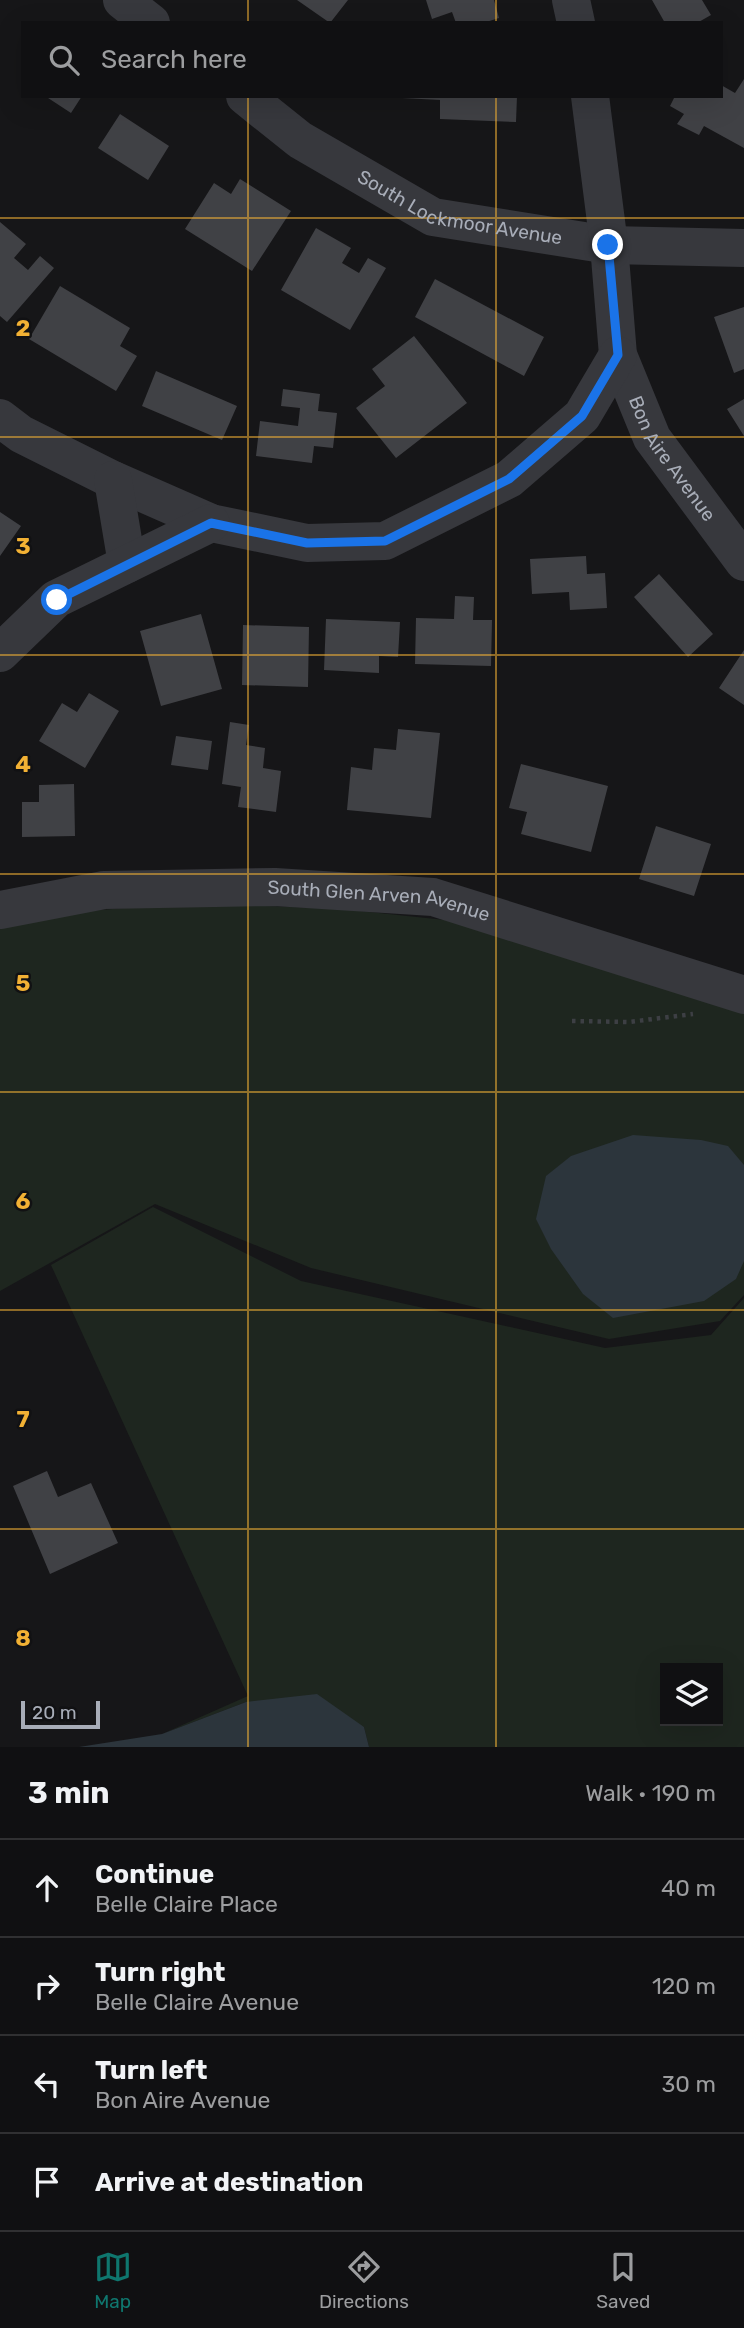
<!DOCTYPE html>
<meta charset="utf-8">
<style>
body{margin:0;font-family:Rubik,sans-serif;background:#1e1e20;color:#f1f3f6}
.controls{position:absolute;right:21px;bottom:21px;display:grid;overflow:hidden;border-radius:0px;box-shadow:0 7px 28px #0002}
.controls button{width:63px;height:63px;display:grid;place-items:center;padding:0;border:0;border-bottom:2px solid #303032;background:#101012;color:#f1f3f6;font:35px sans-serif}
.scale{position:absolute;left:21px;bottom:18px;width:79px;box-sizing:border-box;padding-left:7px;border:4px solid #a8adb8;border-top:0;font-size:19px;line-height:24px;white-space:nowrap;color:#a8adb8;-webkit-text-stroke:5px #111113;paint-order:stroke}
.stop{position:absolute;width:21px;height:21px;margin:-16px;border:5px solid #1a73e8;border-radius:50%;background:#fff}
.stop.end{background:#1a73e8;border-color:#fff;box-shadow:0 2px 7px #0008}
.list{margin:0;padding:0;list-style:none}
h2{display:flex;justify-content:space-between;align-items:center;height:91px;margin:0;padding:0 28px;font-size:30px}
h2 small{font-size:23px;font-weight:400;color:#9c9d9f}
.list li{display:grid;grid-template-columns:46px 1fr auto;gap:21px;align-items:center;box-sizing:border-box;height:98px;padding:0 28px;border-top:2px solid #303032}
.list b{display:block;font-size:26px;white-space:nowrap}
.list p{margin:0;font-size:23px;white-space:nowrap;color:#9c9d9f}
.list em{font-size:23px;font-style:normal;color:#9c9d9f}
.icon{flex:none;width:38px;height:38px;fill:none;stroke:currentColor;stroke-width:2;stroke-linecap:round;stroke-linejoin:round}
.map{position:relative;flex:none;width:744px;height:1747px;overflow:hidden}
.search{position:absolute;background:#101012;box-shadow:0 7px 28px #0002;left:21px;right:21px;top:21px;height:77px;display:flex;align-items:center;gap:18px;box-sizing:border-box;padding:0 24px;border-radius:0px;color:#9c9d9f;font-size:26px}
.sheet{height:483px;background:#101012}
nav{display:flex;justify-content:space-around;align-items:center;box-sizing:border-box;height:98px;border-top:2px solid #303032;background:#101012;font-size:19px;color:#9c9d9f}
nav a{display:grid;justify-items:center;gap:4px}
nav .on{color:#0f766e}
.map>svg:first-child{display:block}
.green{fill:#1e261f;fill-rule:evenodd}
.water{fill:#2c353c}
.building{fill:#404145}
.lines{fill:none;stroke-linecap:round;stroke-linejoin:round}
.path{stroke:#3d3f44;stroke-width:4.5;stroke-dasharray:3.5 5;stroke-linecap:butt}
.minor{stroke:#37383d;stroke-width:38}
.route{stroke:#1a73e8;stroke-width:9}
.grid{fill:none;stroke:#f2b134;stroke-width:2;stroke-opacity:0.55}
.labels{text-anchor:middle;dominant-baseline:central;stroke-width:5;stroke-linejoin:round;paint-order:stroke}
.street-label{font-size:19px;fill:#a8adb8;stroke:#111113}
.grid-label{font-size:23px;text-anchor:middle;font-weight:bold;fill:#f2b134;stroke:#111113;stroke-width:5;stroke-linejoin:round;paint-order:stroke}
</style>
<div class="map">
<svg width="744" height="1747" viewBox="0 0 744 1747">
<rect width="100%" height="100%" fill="#161618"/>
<!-- green -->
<path class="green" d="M187 903 341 909 445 920 744 1006V1295L720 1321 609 1339 311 1268 155 1204 0 1291V925L50 914Z
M153 1207 301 1281 605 1348 711 1335 744 1298V1747H369L364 1727 246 1702 162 1734 248 1696 51 1265ZM665 1668H718V1721H665Z"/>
<!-- water -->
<path class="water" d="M633 1135 701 1140 728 1146 744 1165V1261L736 1279 704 1301 613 1318 583 1294 551 1249 536 1219 546 1176 571 1156Z
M317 1694 364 1727 369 1747H79L162 1734 246 1702Z"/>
<!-- building -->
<path class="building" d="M297 0H348L330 23Z
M426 0H494L499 18 483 23H456L452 12 432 19Z
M652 0H702L711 15 697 23H665Z
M744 79V148L704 126 699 135 677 124 684 114 670 106 675 96H721V85L735 93Z
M45 96H82L71 113Z
M403 96H517L516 122 440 119V100L402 98Z
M120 114 169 146 148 180 98 148Z
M240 179 291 211 252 271 185 229 214 183 231 194Z
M0 222 26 244 14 258 28 270 40 256 54 268 7 322 0 316Z
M316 228 351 248 342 263 359 273 368 258 386 268 350 330 281 290Z
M435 279 544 337 524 376 415 317Z
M60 286 130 328 120 346 137 356 116 391 29 339Z
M744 307V369L734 373 714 317Z
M414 336 467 403 396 458 356 408 385 386 372 369Z
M156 371 237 406 222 440 142 406Z
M283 389 320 394 318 411 337 413 333 448 314 446 312 463 256 456 260 421 298 426 300 408 281 406Z
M744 399V436L727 409Z
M0 512 21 526 0 556Z
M586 556 587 574 605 573 607 608 570 610 569 592 532 594 530 559Z
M659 574 713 634 688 657 634 597Z
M455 596 474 597 473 620H492L491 666 415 664 416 618 454 619Z
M201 614 222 689 161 706 140 631Z
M326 619 400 622 398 657 379 656V673L324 670Z
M243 625 309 627 308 687 242 685Z
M744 650V705L719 688Z
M89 693 119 711 85 768 39 741 62 703 77 712Z
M230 722 249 725 246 745 265 748 263 768 281 771 276 812 238 807 241 787 222 784Z
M398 729 440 733 431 818 347 810 351 767 372 770 374 748 396 750Z
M176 736 212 741 208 770 171 765Z
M521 764 608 786 591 852 521 834 527 812 509 808Z
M74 784 75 836 22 837V802H39V785Z
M656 826 711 844 694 896 639 879Z
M47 1471 58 1497 91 1483 118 1543 50 1574 13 1486Z"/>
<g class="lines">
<!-- path -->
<path class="path" d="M572 1021 629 1022 693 1014"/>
<!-- minor -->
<g class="minor">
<path d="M122 0 151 23"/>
<path d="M571 0 576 23"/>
<path id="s1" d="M245 96 300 140 433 217 609 245 744 248"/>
<path id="s2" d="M590 96 609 245 618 355 652 438 744 562"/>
<path d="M0 418 21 434 113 480 211 523 307 543 385 541 509 479 582 416 618 355"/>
<path d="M113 480 127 564"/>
<path d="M0 653 56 599 211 523"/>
<path id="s3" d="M0 910 104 890 275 887 433 897 744 995"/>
</g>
</g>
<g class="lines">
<!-- route -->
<path class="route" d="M57 600 211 523 307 543 385 541 509 479 582 416 618 355 608 245"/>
</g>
<!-- grid -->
<path class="grid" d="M248 0V23M496 0V23M248 96V1747M496 96V1747M0 218H744M0 437H744M0 655H744M0 874H744M0 1092H744M0 1310H744M0 1529H744"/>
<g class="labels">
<!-- street labels -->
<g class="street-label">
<text stroke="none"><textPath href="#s1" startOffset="247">South Lockmoor Avenue</textPath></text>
<text stroke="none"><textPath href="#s2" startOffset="378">Bon Aire Avenue</textPath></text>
<text stroke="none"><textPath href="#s3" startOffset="382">South Glen Arven Avenue</textPath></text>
</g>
</g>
<g class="grid-label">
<text x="23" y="336">2</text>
<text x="23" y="554">3</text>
<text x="23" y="772">4</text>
<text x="23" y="991">5</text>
<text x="23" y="1209">6</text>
<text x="23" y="1427">7</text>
<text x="23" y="1646">8</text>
</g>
</svg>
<div class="controls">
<button><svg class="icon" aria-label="layers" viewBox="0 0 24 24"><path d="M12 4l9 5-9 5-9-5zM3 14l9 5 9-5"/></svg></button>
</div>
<div class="scale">20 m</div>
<div class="stop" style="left:57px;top:600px"></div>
<div class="stop end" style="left:608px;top:245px"></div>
<div class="search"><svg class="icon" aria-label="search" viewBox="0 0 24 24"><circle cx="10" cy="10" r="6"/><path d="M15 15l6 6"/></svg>Search here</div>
</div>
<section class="sheet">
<h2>3 min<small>Walk · 190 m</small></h2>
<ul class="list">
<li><svg class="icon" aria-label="ahead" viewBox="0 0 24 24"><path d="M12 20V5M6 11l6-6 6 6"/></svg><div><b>Continue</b><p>Belle Claire Place</p></div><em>40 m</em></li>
<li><svg class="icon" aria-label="right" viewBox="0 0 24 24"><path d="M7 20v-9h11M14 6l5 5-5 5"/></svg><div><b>Turn right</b><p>Belle Claire Avenue</p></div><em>120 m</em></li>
<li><svg class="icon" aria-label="left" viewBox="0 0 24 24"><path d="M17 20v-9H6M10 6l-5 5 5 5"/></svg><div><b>Turn left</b><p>Bon Aire Avenue</p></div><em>30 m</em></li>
<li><svg class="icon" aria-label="arrive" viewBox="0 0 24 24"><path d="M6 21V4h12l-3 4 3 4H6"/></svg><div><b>Arrive at destination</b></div></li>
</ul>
</section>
<nav>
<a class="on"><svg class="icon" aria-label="map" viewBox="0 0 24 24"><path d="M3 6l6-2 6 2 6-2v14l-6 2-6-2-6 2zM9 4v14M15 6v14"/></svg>Map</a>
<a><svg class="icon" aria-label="directions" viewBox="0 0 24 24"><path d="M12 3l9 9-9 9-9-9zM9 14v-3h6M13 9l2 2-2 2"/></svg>Directions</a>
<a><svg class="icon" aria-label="saved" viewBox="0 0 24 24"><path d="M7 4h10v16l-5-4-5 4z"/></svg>Saved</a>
</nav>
